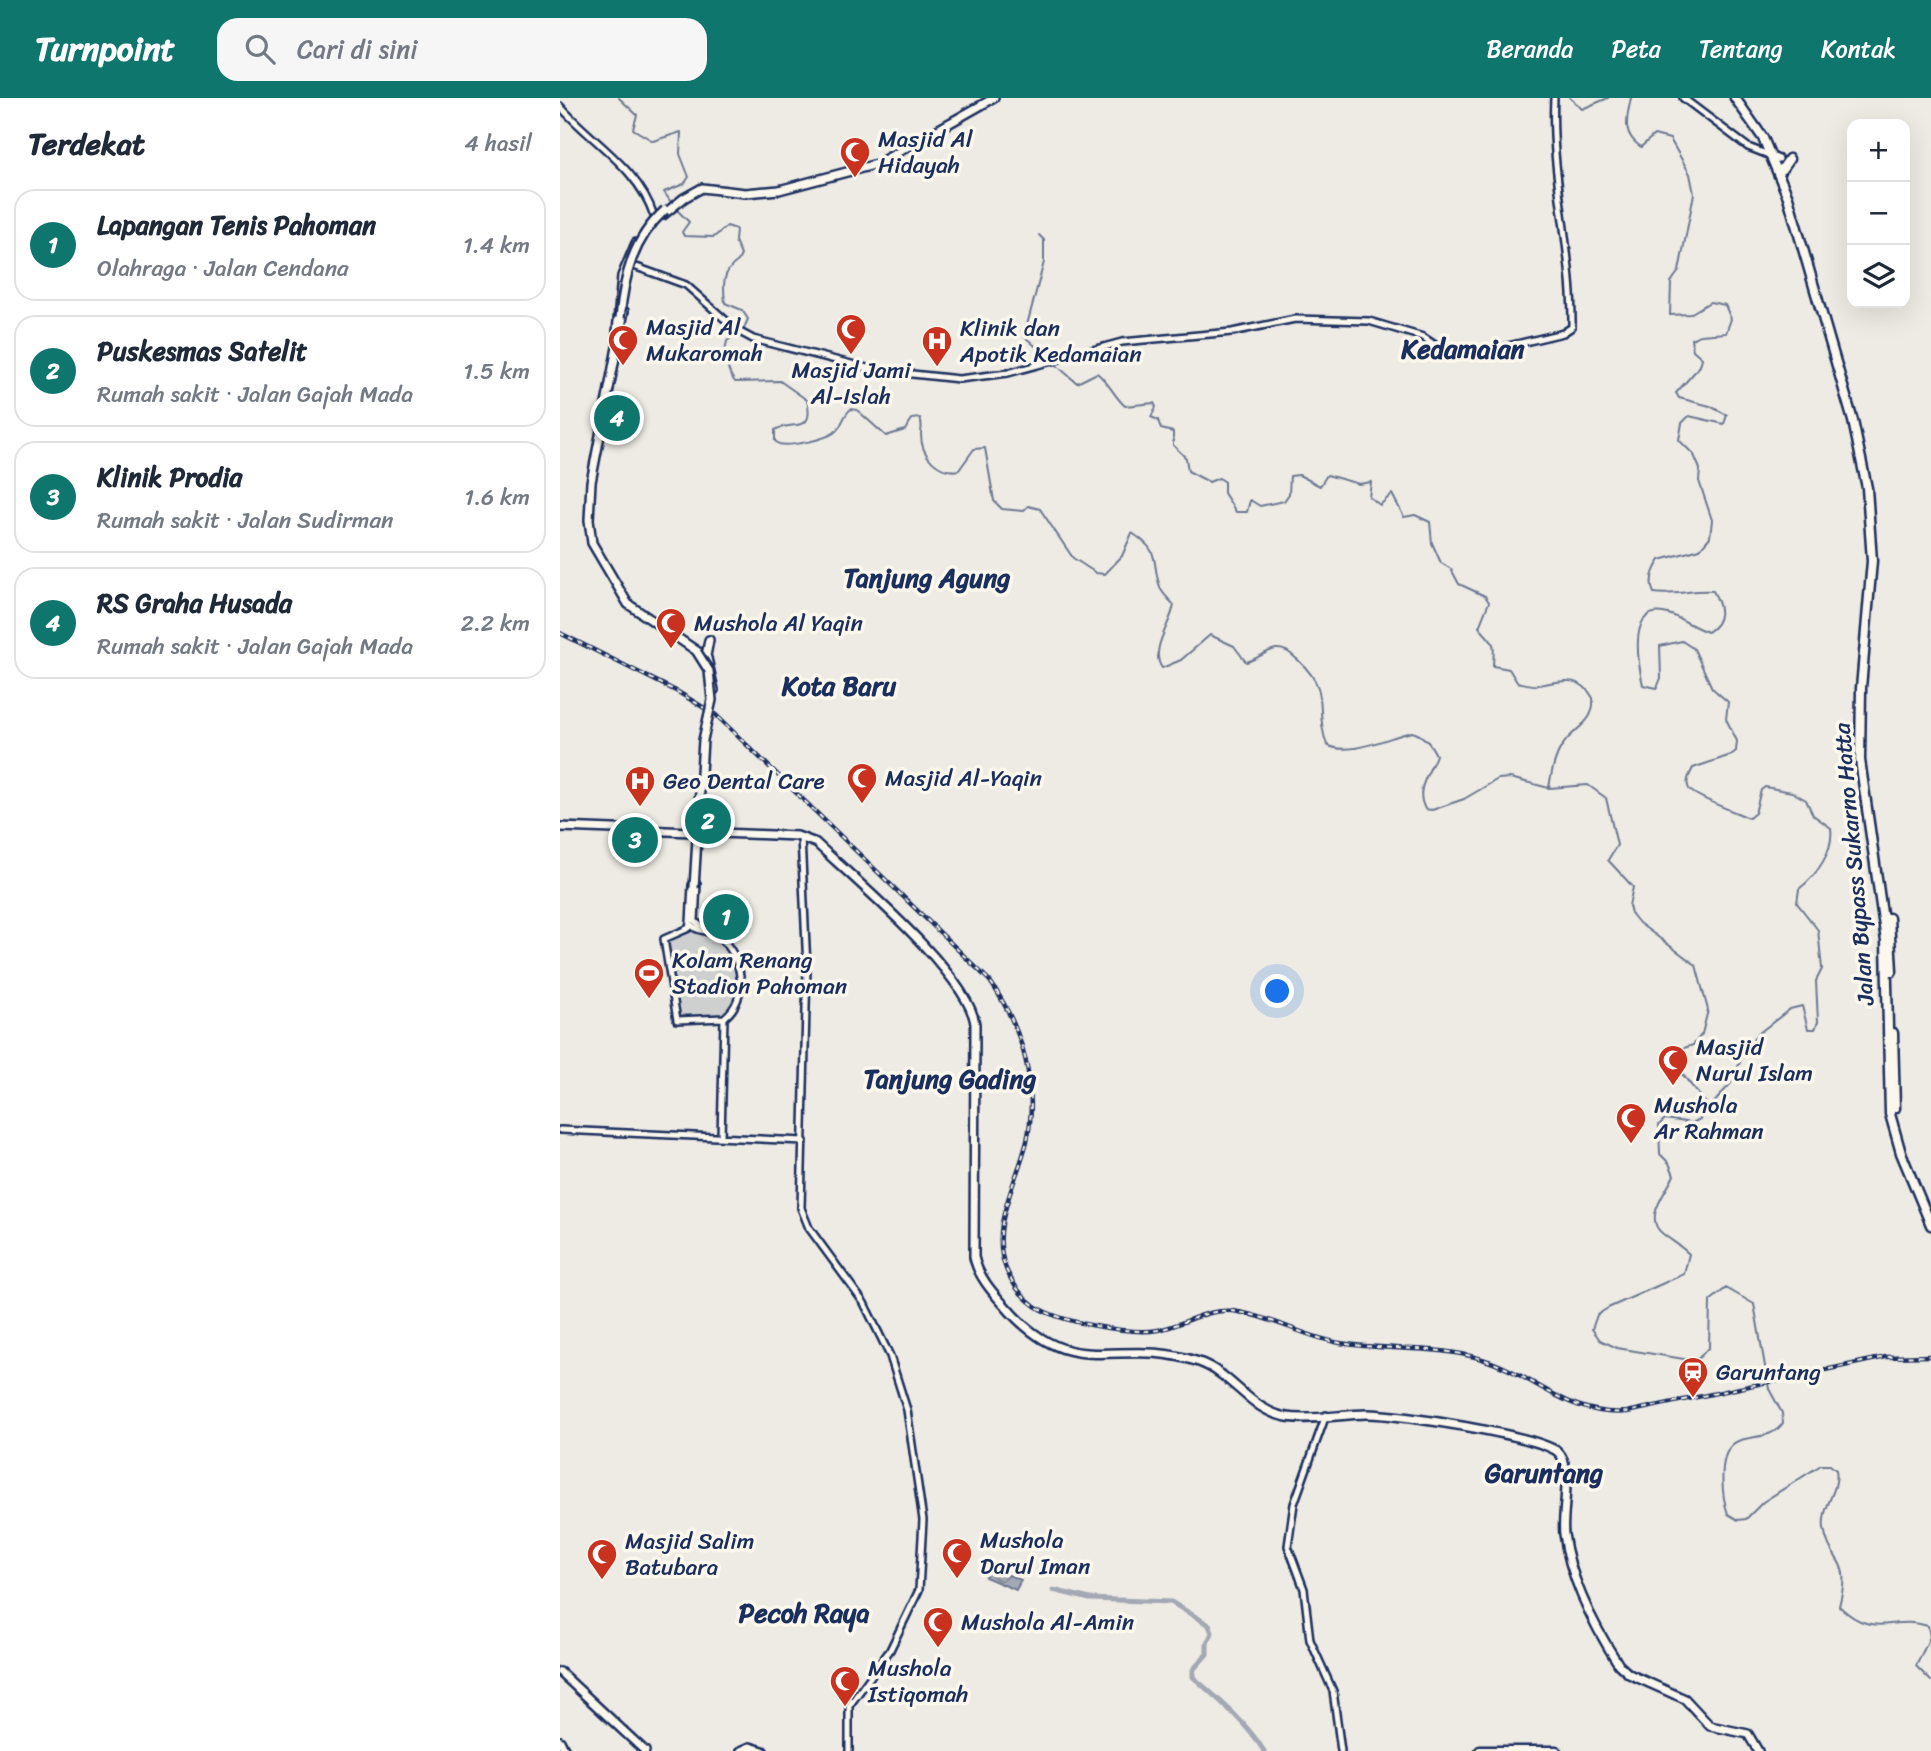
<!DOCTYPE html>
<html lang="id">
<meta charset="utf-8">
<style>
body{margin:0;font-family:Sriracha,sans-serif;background:#f6f6f7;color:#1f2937}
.controls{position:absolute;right:21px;top:21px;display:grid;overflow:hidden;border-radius:14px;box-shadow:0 7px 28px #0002}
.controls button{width:63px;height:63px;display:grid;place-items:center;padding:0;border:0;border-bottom:2px solid #e0e1e3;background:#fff;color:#1f2937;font:35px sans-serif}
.you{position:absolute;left:718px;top:894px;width:24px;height:24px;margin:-18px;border:5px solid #fff;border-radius:50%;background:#1a73e8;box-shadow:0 0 0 10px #1a73e833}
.badge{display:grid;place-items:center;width:46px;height:46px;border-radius:50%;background:#0f766e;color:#fff;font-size:23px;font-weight:700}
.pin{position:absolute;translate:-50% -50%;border:4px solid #fff;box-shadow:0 2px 7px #0006}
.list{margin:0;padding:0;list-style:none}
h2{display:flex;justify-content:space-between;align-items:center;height:91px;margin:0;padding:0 28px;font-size:30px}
h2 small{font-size:23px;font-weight:400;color:#747a83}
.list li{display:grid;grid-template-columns:46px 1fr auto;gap:21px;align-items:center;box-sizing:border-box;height:112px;margin:0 14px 14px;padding:0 14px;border:2px solid #e0e1e3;border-radius:21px}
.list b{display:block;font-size:26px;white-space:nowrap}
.list p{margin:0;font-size:23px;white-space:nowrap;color:#747a83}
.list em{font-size:23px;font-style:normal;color:#747a83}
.icon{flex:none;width:38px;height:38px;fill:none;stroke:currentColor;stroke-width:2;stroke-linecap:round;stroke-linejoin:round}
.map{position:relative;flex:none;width:1371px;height:1653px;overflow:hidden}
header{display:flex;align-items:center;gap:42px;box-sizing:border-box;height:98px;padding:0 35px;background:#0f766e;color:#fff}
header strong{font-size:33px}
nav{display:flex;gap:38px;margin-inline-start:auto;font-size:24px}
.search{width:490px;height:63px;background:#f6f6f7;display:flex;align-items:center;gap:18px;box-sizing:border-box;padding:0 24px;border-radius:21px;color:#747a83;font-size:26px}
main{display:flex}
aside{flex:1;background:#fff}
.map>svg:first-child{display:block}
.park{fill:#cecfcf;stroke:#747f96;stroke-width:2}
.water{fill:url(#water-waves);stroke:#6d7892;stroke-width:2}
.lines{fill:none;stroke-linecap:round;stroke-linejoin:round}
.stream{stroke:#6d7892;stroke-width:2}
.river{stroke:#a3a8b4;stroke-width:5}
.secondary-casing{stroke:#1b2f5e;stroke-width:10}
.primary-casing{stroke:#1b2f5e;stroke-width:12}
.trunk-casing{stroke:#1b2f5e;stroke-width:13}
.secondary{stroke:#fbf7ec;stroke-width:5}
.primary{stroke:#fbf7ec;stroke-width:7}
.trunk{stroke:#fbf7ec;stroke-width:8}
.rail-casing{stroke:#1b2f5e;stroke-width:4.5}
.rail{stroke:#fbf7ec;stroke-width:2;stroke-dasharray:5;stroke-linecap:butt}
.primary-bridge-casing{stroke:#1b2f5e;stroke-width:12;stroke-linecap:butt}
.primary-bridge{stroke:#fbf7ec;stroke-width:7}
.labels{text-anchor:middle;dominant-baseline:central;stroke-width:7;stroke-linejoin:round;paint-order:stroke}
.poi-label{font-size:23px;fill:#1b2f5e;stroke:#fbf7ec;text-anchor:start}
.street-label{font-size:23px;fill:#1b2f5e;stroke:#fbf7ec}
.quarter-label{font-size:26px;font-weight:bold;fill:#1b2f5e;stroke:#fbf7ec}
</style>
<header>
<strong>Turnpoint</strong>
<div class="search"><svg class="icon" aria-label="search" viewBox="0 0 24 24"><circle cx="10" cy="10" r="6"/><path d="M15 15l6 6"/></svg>Cari di sini</div>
<nav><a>Beranda</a><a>Peta</a><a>Tentang</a><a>Kontak</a></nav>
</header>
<main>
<aside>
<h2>Terdekat<small>4 hasil</small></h2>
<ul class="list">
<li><span class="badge">1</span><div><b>Lapangan Tenis Pahoman</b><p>Olahraga · Jalan Cendana</p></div><em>1.4 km</em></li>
<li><span class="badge">2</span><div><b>Puskesmas Satelit</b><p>Rumah sakit · Jalan Gajah Mada</p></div><em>1.5 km</em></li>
<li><span class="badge">3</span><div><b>Klinik Prodia</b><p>Rumah sakit · Jalan Sudirman</p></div><em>1.6 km</em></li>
<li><span class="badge">4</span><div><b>RS Graha Husada</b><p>Rumah sakit · Jalan Gajah Mada</p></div><em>2.2 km</em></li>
</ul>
</aside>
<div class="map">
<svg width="1371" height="1653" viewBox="0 0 1371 1653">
<defs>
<pattern id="water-waves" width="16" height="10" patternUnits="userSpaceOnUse" patternTransform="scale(1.75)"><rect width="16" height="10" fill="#a3a8b4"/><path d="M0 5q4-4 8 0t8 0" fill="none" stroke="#848996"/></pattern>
</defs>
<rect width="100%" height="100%" fill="#eeebe4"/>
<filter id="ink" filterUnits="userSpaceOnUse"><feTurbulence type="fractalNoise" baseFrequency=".0143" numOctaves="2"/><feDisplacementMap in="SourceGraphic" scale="14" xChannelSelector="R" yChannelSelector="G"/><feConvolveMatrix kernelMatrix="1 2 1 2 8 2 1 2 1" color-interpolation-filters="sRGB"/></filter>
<g filter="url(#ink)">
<!-- park -->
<path class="park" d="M131 832 147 833 168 847 180 875 177 902 164 920 117 922 105 842Z"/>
<!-- water -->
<path class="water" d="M429 1469 461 1482 456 1492 425 1479Z"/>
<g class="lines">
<!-- stream -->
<path class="stream" d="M59 0 77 17 73 31 93 43 121 34 120 56 129 79 124 86 104 94 113 107
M1010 0 1022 11 1048 0
M1071 0C1067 19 1061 36 1081 49L1094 37 1110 41 1130 76 1134 96 1119 173 1111 184 1110 217 1130 216 1150 204 1165 207 1171 221 1166 235 1140 237 1131 241 1133 252 1142 260 1140 268 1116 295 1119 300 1150 308 1167 317 1164 326 1129 318 1122 325 1119 342 1134 357 1140 371 1139 383 1152 422 1150 439 1140 451 1100 462C1093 472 1088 483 1094 495 1115 498 1133 491 1153 493 1162 509 1165 523 1148 534 1134 530 1122 520 1108 516 1067 504 1078 565 1083 587L1097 590 1101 580 1100 548 1122 543 1134 551 1152 590 1168 604 1166 621 1177 643 1176 653 1171 657 1133 670C1130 676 1125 683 1129 691 1134 699 1178 715 1189 720L1195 715 1201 692 1205 689 1232 694 1246 702 1253 717 1271 730C1274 753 1257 777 1239 791L1237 805 1258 832 1262 871 1256 883 1258 924 1255 931H1248L1242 908 1230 911 1199 935 1186 950 1171 985 1140 1021 1132 1025 1105 1021 1099 1027 1100 1056 1109 1065 1114 1077C1107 1094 1082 1120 1103 1136 1112 1143 1121 1148 1129 1156L1124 1176 1048 1210 1037 1217 1032 1231 1040 1242 1057 1250 1136 1263 1149 1249 1150 1203 1166 1190 1194 1206 1209 1291 1222 1315 1223 1325C1212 1341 1194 1337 1178 1343 1156 1352 1162 1399 1168 1416L1178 1422 1186 1421 1203 1404 1261 1367H1270L1276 1372C1280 1393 1261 1408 1264 1430 1270 1468 1293 1457 1279 1508 1315 1543 1332 1516 1368 1528L1370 1539 1356 1568 1371 1583
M116 111 129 124 122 134 124 138 154 139 167 128 176 131 175 143 181 157 178 163C162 174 163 186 165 205L182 212 188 221 183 233
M479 137 484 142V164L464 238 490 261
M178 236 167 243C163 257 167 273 175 284L220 283 247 302C255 337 232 322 215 332V343L219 346C230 349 268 341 276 333 283 327 283 317 291 311L297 312 326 338 345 332 352 321 360 320C363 327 361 330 361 337 361 358 379 376 399 372L414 351 425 350 434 403 442 411 463 413 468 408 480 411 513 460 536 475 545 476 562 458 572 435C602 454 591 463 600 489 602 496 610 502 614 507 611 526 589 552 602 570L621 562 650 537 674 548 686 564C696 562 705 553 716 551 726 550 732 557 739 563 773 595 753 610 767 647 790 659 828 639 852 634 863 637 871 646 876 657 870 675 854 691 865 711L872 712 904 701 938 681 950 680 989 690 1028 687 1046 700 1057 747 1048 762 1073 789 1069 808 1071 815 1079 825 1136 867 1148 912 1142 936 1133 947 1106 956 1148 1008
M494 265 517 285 537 275C550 286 554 298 565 308L594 305 596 309 591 319 598 322 601 331 613 334V347L626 360 628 373 649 384 659 380 664 383V395L676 414H687L690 402 700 408 724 403 729 396 730 378 739 377 760 388 767 377 799 386 811 384 809 399 820 407 832 396 844 419 855 417 870 424 872 445 881 465 891 471 899 486 925 498 929 504 919 529C937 550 934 542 933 568L949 571 957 584C963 585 973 588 979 587 1001 583 1020 576 1033 600 1035 624 1017 628 1005 644 995 655 991 676 989 690"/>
<!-- river -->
<path class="river" d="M493 1492 530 1501 611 1504 649 1527 652 1535 647 1545V1556L633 1572V1579C659 1602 685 1623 704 1653"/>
<!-- secondary casing -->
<g class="secondary-casing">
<path id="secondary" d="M1123 0 1188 49 1219 61
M0 8C31 44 79 70 94 118
M71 167 126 187 178 233 193 241 315 272 399 281 448 275 562 244 672 234 735 221 809 223 863 239 878 249 899 256H914L1003 235 1012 229C1013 152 990 77 994 0
M241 739 247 870 241 1110 249 1130 304 1205 330 1258 347 1312 363 1422 359 1492 330 1552 289 1608V1653
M137 786 135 823 144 831
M130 825C136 835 149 831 158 838 183 857 190 900 164 920L117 922 104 841 129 830Z
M130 825 132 787
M0 1032 244 1043
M161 1039 164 920
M766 1317 734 1406 728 1448 744 1491 750 1542 773 1593 781 1653"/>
</g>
<!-- primary casing -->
<g class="primary-casing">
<path id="primary" d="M103 117 124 100 142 90 185 95 219 92 317 66 434 0
M64 213 31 384 29 422 32 445 68 506 147 560 154 592
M57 234 62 178 76 145
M146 558 149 542
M0 729 237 738 256 745C293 780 409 877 415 926L414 1159C418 1178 432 1194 445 1208 514 1288 556 1236 639 1264 673 1276 690 1313 727 1319 753 1323 781 1316 807 1316 837 1316 977 1337 998 1354 1014 1368 1001 1415 1004 1436 1010 1481 1034 1528 1059 1567L1069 1576 1125 1601 1150 1628 1188 1636 1198 1653
M0 1574 85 1653
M0 1643 5 1653
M181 1653 190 1649 203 1653"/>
</g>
<!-- trunk casing -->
<g class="trunk-casing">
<path id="trunk" d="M1175 0 1203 40 1228 99 1293 323 1307 390 1312 463 1301 590 1300 662 1326 843 1330 1016 1341 1055 1371 1127
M1222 71 1229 61
M1329 820 1332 873
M1333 935 1335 1010
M920 1653H996"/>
</g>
<!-- secondary -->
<use href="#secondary" class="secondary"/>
<!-- primary -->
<use href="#primary" class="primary"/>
<!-- trunk -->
<use href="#trunk" class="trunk"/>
<!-- rail casing -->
<g class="rail-casing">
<path id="rail" d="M0 535 118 594 156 617 430 883C462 930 479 987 467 1043 457 1085 429 1128 446 1171 452 1185 462 1199 475 1208 498 1224 571 1237 598 1232 627 1226 649 1208 679 1214 714 1220 745 1239 780 1245 827 1253 876 1247 922 1261 975 1277 1007 1319 1067 1314L1326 1259 1371 1258"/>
</g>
<!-- rail -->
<use href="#rail" class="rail"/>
<!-- primary-bridge casing -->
<g class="primary-bridge-casing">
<path id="primary-bridge" d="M60 220C64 178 73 141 105 112
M134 790 143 642 152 602 149 573 137 554"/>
</g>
<!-- primary-bridge -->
<use href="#primary-bridge" class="primary-bridge"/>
</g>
</g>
<!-- icons -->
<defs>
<g id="mosque-pin" transform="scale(1.575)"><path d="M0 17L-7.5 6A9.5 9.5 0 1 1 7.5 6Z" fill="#c8321e" stroke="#fbf7ec"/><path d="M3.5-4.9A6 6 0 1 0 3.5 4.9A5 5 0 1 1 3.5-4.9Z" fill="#fff"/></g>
<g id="hospital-pin" transform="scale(1.575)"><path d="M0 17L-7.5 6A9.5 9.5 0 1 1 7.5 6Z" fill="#c8321e" stroke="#fbf7ec"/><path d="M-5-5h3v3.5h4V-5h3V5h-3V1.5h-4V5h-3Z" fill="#fff"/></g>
<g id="stadium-pin" transform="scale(1.575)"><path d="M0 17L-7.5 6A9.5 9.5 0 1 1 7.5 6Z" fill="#c8321e" stroke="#fbf7ec"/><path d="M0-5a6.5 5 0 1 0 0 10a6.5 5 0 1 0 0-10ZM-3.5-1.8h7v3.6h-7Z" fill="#fff"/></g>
<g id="station-pin" transform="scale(1.575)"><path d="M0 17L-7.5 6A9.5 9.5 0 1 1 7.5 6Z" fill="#c8321e" stroke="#fbf7ec"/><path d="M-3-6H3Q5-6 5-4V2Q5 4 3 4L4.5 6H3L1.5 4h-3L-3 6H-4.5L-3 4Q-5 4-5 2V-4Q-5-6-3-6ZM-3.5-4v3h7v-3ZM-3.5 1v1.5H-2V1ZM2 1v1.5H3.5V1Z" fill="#fff"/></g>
</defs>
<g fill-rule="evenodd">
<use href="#mosque-pin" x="295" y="54"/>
<use href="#mosque-pin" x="291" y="231"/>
<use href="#mosque-pin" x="63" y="242"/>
<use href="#hospital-pin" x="377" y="243"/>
<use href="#mosque-pin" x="111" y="525"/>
<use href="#mosque-pin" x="302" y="680"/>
<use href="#hospital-pin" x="80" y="683"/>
<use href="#stadium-pin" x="89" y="875"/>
<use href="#mosque-pin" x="1113" y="962"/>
<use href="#mosque-pin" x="1071" y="1020"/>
<use href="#station-pin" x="1133" y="1274"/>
<use href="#mosque-pin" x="397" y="1455"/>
<use href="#mosque-pin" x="42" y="1456"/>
<use href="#mosque-pin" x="378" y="1524"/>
<use href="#mosque-pin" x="285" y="1583"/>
</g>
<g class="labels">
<!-- poi labels -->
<g class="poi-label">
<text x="318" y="41">Masjid Al<tspan x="318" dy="26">Hidayah</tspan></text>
<text x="86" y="229">Masjid Al<tspan x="86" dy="26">Mukaromah</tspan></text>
<text x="400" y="230">Klinik dan<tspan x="400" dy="26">Apotik Kedamaian</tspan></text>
<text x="291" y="272" text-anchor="middle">Masjid Jami<tspan x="291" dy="26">Al-Islah</tspan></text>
<text x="134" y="525">Mushola Al Yaqin</text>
<text x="325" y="680">Masjid Al-Yaqin</text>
<text x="103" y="683">Geo Dental Care</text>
<text x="112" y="862">Kolam Renang<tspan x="112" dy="26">Stadion Pahoman</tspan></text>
<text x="1136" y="949">Masjid<tspan x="1136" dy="26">Nurul Islam</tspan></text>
<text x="1094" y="1007">Mushola<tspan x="1094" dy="26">Ar Rahman</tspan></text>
<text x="1156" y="1274">Garuntang</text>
<text x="420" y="1442">Mushola<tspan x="420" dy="26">Darul Iman</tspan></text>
<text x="65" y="1443">Masjid Salim<tspan x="65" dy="26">Batubara</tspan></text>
<text x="401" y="1524">Mushola Al-Amin</text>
<text x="308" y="1570">Mushola<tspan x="308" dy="26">Istiqomah</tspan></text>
</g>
<!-- street labels -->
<g class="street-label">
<text transform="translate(1294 766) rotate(-95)">Jalan Bypass Sukarno Hatta</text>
</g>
<!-- quarter labels -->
<g class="quarter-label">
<text x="903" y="251">Kedamaian</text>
<text x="367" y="480">Tanjung Agung</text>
<text x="279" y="588">Kota Baru</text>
<text x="390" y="981">Tanjung Gading</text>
<text x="984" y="1375">Garuntang</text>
<text x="244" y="1515">Pecoh Raya</text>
</g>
</g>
</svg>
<div class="controls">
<button>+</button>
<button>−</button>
<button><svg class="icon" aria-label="layers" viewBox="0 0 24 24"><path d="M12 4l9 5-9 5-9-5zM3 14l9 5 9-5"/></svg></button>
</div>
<div class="you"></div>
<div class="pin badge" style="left:166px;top:819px">1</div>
<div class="pin badge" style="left:148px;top:723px">2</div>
<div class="pin badge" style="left:75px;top:742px">3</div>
<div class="pin badge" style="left:57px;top:320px">4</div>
</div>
</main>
